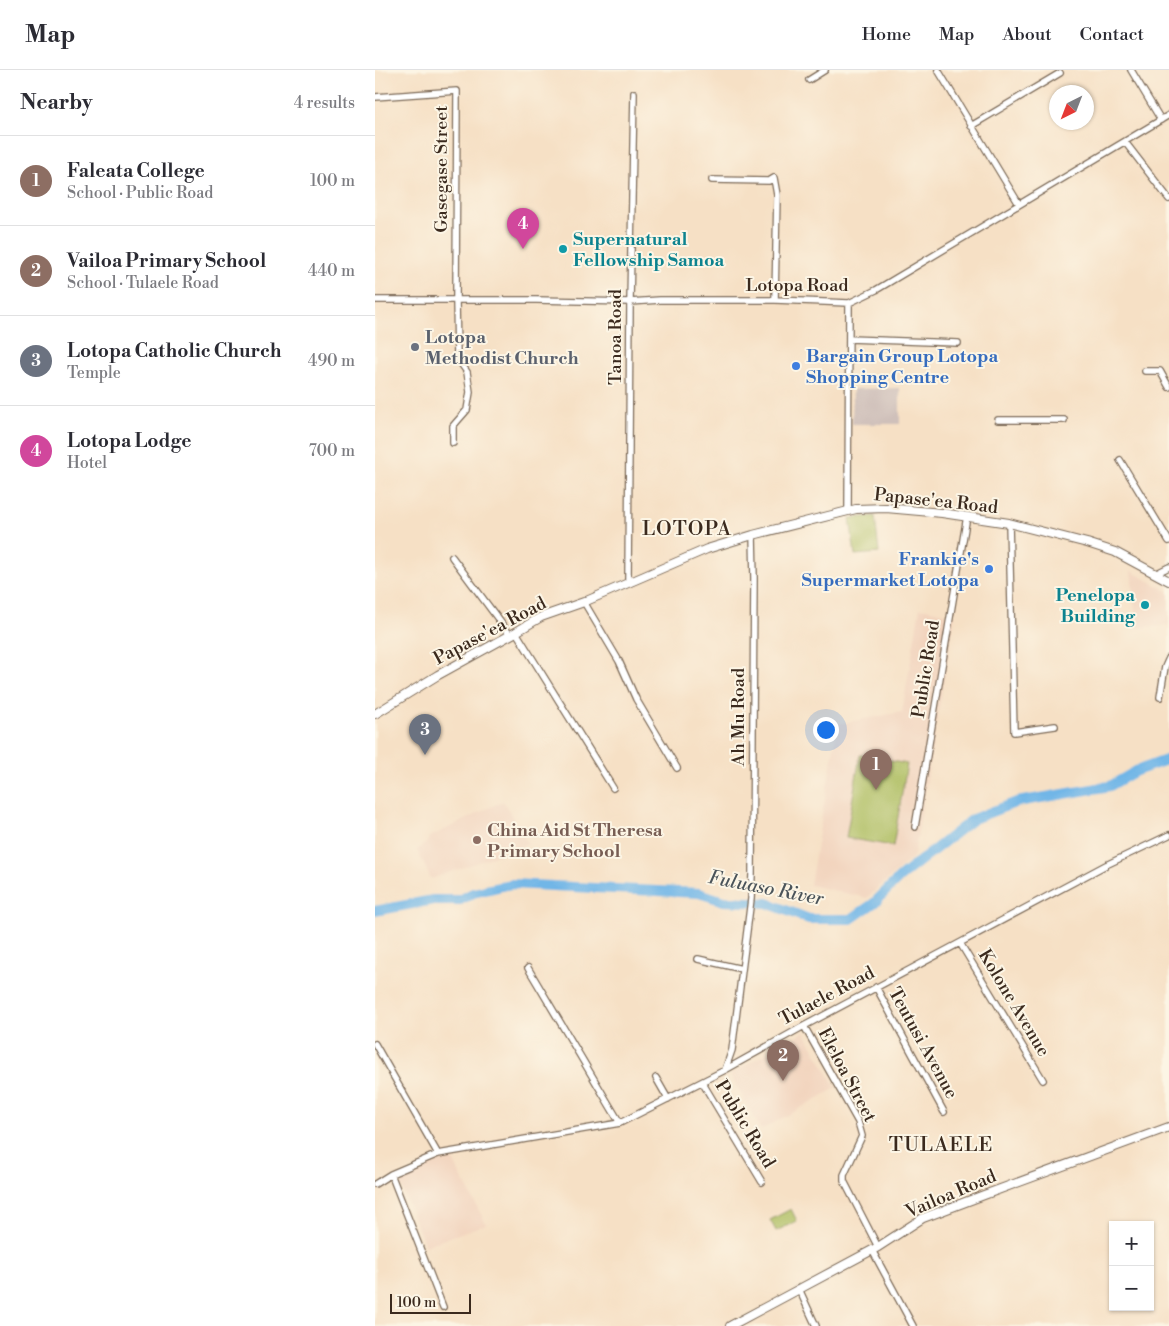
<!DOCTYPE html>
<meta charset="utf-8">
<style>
body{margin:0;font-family:"Libre Bodoni",serif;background:#f2f2f3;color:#2b2b33}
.controls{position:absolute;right:15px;bottom:15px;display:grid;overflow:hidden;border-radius:0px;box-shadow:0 1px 4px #0004}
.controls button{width:45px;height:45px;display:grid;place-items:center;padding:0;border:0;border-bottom:1px solid #e1e1e2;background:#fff;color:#2b2b33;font:25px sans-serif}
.compass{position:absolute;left:674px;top:15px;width:45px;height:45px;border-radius:50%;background:#fff;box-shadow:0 1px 4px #0004;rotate:222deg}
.scale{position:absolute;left:15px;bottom:12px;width:81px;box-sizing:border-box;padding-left:5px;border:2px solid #3b2a1e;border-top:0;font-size:14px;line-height:18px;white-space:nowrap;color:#3b2a1e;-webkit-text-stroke:4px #fcf5e5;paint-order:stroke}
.you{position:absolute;left:450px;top:659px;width:18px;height:18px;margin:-12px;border:4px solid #fff;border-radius:50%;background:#1a73e8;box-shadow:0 0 0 8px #1a73e833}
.badge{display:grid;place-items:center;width:32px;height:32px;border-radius:50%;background:#1f6fb2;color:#fff;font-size:16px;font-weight:700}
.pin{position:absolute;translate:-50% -41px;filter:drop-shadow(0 1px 2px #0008)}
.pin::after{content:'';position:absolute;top:26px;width:18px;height:15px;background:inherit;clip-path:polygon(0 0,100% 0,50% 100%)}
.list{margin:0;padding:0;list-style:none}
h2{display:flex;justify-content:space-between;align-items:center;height:65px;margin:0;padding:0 20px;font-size:21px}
h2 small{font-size:16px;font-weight:400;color:#7c7c81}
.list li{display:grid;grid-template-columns:32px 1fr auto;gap:15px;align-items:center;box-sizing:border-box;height:90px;padding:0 20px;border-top:1px solid #e1e1e2}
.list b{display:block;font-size:19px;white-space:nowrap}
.list p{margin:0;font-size:16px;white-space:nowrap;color:#7c7c81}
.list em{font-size:16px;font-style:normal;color:#7c7c81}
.map{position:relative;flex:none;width:794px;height:1256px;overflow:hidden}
header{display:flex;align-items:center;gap:30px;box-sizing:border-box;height:70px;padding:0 25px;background:#fff;border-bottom:1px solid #e1e1e2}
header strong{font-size:24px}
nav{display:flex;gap:28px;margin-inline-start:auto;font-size:18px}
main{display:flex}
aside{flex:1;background:#fff}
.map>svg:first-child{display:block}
.built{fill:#f2d4be}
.industrial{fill:#cfc0ba}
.green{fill:#aebe62;stroke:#747440}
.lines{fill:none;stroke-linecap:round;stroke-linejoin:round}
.river{stroke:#71b6e7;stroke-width:10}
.minor-casing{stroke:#7c6a58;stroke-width:8}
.major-casing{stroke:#7c6a58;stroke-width:10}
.minor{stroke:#fff;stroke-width:5.5}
.major{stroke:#fff;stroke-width:8}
.culture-dot{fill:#0f9aa8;stroke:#fcf5e5;stroke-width:2}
.worship-dot{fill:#6b7280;stroke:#fcf5e5;stroke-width:2}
.shop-dot{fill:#3f7fe0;stroke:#fcf5e5;stroke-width:2}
.education-dot{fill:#8d6e63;stroke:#fcf5e5;stroke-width:2}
.labels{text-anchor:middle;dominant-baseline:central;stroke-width:4;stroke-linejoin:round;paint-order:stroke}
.street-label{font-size:18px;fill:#3b2a1e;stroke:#fcf5e5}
.culture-label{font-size:18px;font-weight:bold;fill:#0d838f;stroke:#fcf5e5;text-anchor:start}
.worship-label{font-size:18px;font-weight:bold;fill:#5b616d;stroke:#fcf5e5;text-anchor:start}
.shop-label{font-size:18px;font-weight:bold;fill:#366cbe;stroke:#fcf5e5;text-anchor:start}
.education-label{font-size:18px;font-weight:bold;fill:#785e54;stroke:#fcf5e5;text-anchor:start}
.water-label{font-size:19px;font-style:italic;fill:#4b545a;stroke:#fcf5e5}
.quarter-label{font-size:20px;letter-spacing:1px;fill:#3b2a1e;stroke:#fcf5e5}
</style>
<header>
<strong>Map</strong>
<nav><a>Home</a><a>Map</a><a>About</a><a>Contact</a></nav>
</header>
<main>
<aside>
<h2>Nearby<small>4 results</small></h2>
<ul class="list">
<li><span class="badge" style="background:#8d6e63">1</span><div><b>Faleata College</b><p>School · Public Road</p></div><em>100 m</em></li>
<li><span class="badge" style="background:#8d6e63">2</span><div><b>Vailoa Primary School</b><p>School · Tulaele Road</p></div><em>440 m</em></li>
<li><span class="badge" style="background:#6b7280">3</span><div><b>Lotopa Catholic Church</b><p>Temple</p></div><em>490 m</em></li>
<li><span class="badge" style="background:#d1479c">4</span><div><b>Lotopa Lodge</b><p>Hotel</p></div><em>700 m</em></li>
</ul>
</aside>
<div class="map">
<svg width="794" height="1256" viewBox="0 0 794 1256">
<rect width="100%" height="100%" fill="#fcf5e5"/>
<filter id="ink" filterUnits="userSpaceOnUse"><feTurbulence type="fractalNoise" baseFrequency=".02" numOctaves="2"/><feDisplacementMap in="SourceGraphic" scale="10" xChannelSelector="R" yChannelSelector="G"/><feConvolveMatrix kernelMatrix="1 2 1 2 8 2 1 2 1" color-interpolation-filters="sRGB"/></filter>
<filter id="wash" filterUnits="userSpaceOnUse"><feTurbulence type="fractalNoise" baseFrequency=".0096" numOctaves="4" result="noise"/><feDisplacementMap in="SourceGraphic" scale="20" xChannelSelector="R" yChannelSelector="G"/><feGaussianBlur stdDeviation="1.12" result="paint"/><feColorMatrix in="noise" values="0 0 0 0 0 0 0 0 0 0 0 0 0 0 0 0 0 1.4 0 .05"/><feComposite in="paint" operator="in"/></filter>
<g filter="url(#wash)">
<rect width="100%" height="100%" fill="#f6e0c5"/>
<!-- built -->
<path class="built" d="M756 501 794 522V555L762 558Z
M545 538 580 545 539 786 492 828 435 815 463 654 527 642Z
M128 731 153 774 56 809 42 780 54 771 53 768Z
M429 962 461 1018 386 1060 355 1004Z
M76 1087 111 1154 50 1176 24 1111 50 1094Z"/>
<!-- industrial -->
<path class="industrial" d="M525 318V354H477L478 319Z"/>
<!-- green -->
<path class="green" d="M500 446 504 483 480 485 475 448Z
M485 685 532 694 518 776 471 768Z
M416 1139 422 1151 401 1161 395 1150Z"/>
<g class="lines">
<!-- river -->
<path class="river" d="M0 841 58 830H85L98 823 136 814 324 823 349 831 392 833 434 849H476L499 833 525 807 598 749 642 732 735 716 761 701 794 689"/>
</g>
</g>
<g filter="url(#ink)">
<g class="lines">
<!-- minor casing -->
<g class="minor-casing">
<path id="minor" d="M563 0 644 134
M756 0 786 50
M434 10 450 0
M0 27 82 21 81 230 82 288 92 302 95 322 92 340 78 356V373
M596 56 685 3
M750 72 794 129
M337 110 394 111 399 108 402 125 400 230
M0 230H161L255 232 285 230H400L474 233 501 220 794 45
M474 269 583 273
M770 301H785L794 317
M623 350H689
M745 390 794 471
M473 441 474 233
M634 453 639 662 680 656
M77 487 135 565
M782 503 794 497
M253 512 255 232 259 23
M209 532 244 591 261 629 302 698
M141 562 238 718
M785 627 790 597 794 588
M540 757 592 446
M585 873 668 1010
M323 889 367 899
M153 898 245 1053
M501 917 569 1042
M429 956 483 1052 487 1066 469 1105V1111L503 1177
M0 974 63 1084
M350 1000 357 980 376 829 377 804 379 508 378 465
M281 1008 293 1029
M327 1012 387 1112
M16 1104 68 1237
M0 1114 16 1104 63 1084 245 1053 350 1000 429 956 731 795 794 765
M497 1180 538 1256
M424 1219 441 1256"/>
</g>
<!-- major casing -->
<g class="major-casing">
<path id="major" d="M0 644 63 605 141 562 166 547 209 532 332 479 378 465 481 439 511 438 567 443 634 453 712 473 740 482 794 511
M355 1256 503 1177 548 1148 609 1125 794 1057"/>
</g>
<!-- minor -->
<use href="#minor" class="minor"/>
<!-- major -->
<use href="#major" class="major"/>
</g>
</g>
<!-- markers -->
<g class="culture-dot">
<circle cx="188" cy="179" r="5"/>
<circle cx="770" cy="535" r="5"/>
</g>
<circle class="worship-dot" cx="40" cy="277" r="5"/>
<g class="shop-dot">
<circle cx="421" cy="296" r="5"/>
<circle cx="614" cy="499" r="5"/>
</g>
<circle class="education-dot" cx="102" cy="770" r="5"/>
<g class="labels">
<!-- street labels -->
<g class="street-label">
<text transform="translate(66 99) rotate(-90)">Gasegase Street</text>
<text x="422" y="215">Lotopa Road</text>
<text transform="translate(240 267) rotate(-90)">Tanoa Road</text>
<text transform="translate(561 431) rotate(6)">Papase'ea Road</text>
<text transform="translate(115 561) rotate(-28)">Papase'ea Road</text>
<text transform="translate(551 599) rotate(-81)">Public Road</text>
<text transform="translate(363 647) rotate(-90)">Ah Mu Road</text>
<text transform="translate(452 926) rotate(-28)">Tulaele Road</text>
<text transform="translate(639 933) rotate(59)">Kolone Avenue</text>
<text transform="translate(548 973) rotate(61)">Teutusi Avenue</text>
<text transform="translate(472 1005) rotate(62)">Eleloa Street</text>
<text transform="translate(370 1054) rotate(59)">Public Road</text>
<text transform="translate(576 1124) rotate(-23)">Vailoa Road</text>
</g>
<!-- culture labels -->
<g class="culture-label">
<text x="198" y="169">Supernatural<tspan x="198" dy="21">Fellowship Samoa</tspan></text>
<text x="760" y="525" text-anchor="end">Penelopa<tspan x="760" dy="21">Building</tspan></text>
</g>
<!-- worship labels -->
<g class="worship-label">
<text x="50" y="267">Lotopa<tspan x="50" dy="21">Methodist Church</tspan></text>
</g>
<!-- shop labels -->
<g class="shop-label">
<text x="431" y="286">Bargain Group Lotopa<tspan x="431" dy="21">Shopping Centre</tspan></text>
<text x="604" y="489" text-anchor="end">Frankie's<tspan x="604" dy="21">Supermarket Lotopa</tspan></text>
</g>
<!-- education labels -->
<g class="education-label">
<text x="112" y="760">China Aid St Theresa<tspan x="112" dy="21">Primary School</tspan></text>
</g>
<!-- water labels -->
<g class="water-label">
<text transform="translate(391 818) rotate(11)">Fuluaso River</text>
</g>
<!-- quarter labels -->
<g class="quarter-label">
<text x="312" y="459">LOTOPA</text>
<text x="566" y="1075">TULAELE</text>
</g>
</g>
</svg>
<div class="controls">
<button>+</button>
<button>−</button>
</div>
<svg class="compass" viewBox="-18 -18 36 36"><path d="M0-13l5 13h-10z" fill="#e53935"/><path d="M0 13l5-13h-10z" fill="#7c7c81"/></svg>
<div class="scale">100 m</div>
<div class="you"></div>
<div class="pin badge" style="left:501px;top:720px;background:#8d6e63">1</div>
<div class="pin badge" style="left:408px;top:1011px;background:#8d6e63">2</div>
<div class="pin badge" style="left:50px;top:685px;background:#6b7280">3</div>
<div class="pin badge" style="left:148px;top:179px;background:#d1479c">4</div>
</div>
</main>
